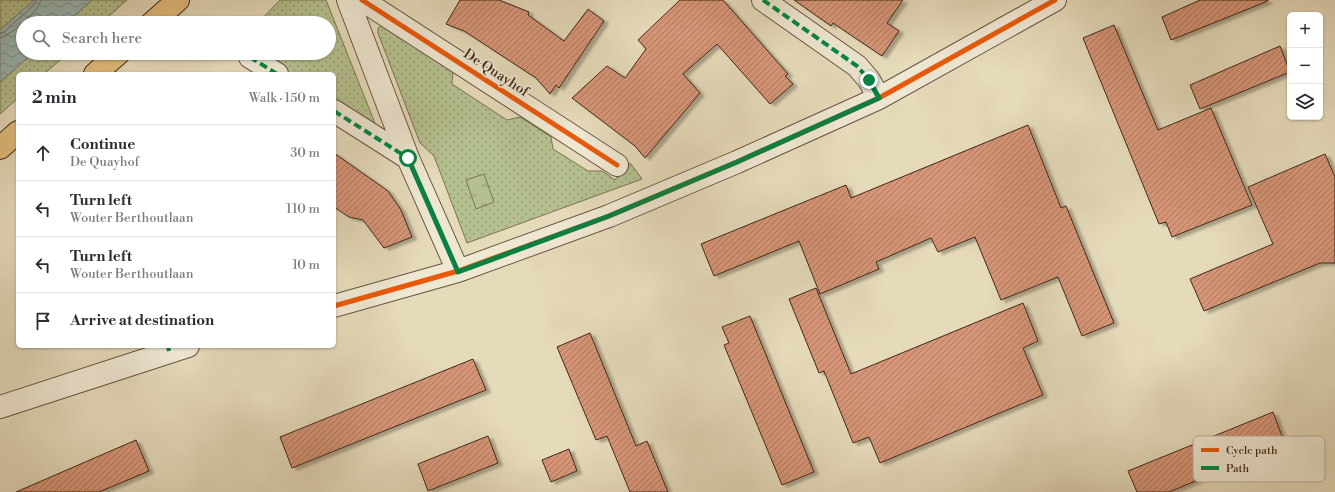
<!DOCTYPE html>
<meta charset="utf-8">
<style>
body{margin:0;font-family:"Libre Bodoni",serif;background:#f2f2f3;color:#2b2b33}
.controls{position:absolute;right:12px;top:12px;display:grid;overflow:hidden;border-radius:6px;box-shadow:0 1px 3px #0004}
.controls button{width:36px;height:36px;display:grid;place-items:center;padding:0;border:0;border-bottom:1px solid #e1e1e2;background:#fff;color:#2b2b33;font:20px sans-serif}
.stop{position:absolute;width:12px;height:12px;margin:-9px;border:3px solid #0b8043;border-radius:50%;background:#fff}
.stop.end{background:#0b8043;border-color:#fff;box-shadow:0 1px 4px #0008}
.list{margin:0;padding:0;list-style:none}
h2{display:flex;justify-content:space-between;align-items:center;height:52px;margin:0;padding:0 16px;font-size:17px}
h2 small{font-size:13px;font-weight:400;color:#7c7c81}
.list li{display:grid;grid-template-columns:26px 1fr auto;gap:12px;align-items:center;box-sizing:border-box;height:56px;padding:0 16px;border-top:1px solid #e1e1e2}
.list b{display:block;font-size:15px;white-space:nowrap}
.list p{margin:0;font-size:13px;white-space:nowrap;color:#7c7c81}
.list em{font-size:13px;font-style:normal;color:#7c7c81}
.icon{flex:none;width:22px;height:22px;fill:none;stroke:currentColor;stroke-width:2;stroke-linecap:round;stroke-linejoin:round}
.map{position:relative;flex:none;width:1335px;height:492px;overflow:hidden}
.search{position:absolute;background:#fff;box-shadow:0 1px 3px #0004;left:16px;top:16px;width:320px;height:44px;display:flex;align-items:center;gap:10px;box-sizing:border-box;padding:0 14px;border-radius:22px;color:#7c7c81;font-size:15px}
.panel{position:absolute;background:#fff;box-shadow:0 1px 3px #0004;left:16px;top:72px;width:320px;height:276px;border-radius:6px}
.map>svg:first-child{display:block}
.grass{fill:url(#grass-dots);stroke:#7b7452}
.park{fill:url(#park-tufts);stroke:#7b7452}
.water{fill:url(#water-waves);stroke:#757f77}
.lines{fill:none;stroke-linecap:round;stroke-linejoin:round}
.shore{stroke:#6c7066;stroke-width:1}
.building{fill:url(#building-hatch);stroke:#412816;filter:url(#shadow)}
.minor-casing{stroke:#6a543f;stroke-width:24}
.major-casing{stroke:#412816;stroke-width:24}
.minor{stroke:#eee7d2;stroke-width:22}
.major{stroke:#e2bd7d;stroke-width:22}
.quiet{stroke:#00873e;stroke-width:4;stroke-dasharray:8 4;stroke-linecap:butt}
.cycleway-casing{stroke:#eee7d2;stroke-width:8}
.cycleway{stroke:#e8590c;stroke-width:5}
.route{stroke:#0b8043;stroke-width:5}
.labels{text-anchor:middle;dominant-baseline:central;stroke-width:3.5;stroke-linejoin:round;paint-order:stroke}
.street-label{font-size:14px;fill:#412816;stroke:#eee7d2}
.key{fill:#eee7d2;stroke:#baae9a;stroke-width:1}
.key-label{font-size:11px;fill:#412816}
</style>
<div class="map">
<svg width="1335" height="492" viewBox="0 0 1335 492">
<defs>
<pattern id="grass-dots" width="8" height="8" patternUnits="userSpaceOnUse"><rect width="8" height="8" fill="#b5c08f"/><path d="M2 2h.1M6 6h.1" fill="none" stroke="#959c74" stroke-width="1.8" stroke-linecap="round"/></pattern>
<pattern id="park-tufts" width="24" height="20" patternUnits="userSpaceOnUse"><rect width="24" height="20" fill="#b5c08f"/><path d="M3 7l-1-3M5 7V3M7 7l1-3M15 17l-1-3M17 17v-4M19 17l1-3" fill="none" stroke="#959c74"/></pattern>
<pattern id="water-waves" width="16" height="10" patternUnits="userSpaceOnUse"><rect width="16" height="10" fill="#98b9b7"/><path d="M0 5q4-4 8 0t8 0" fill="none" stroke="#7e9694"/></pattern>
<pattern id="building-hatch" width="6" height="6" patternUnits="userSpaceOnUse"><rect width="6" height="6" fill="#d69578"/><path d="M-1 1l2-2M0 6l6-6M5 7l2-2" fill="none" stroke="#af7a61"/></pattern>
<filter id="shadow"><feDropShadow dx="4.5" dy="2.5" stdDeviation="1" flood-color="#0004"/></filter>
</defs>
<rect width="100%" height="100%" fill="#e5daba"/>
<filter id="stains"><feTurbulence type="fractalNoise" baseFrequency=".005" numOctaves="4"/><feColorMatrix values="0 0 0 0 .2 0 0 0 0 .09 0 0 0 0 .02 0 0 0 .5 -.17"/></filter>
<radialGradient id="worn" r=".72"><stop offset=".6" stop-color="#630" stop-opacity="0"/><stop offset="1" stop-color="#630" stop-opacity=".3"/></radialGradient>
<!-- grass -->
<path class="grass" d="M0 0H34L0 30Z
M92 0H127L101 23H66Z
M280 0H326L378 131 334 103V74H287L253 53H329V23H258Z
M384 24 453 72 452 84 507 120 520 117 551 137 553 149 588 171H602L615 180 627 163 631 164 642 179 467 243 434 156 420 143 378 33V28Z
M33 53H68L44 74H18V98L0 114V82Z"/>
<!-- park -->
<path class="park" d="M484 174 494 202 476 209 466 180Z"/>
<!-- water -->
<path class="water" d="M34 0H92L66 23H23V53H33L0 82V30Z"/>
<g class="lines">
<!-- shore -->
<path class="shore" d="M0 33 4 32 34 5 36 0
M0 38C9 37 41 9 41 0"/>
</g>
<!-- building -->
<path class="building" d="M460 0H499L529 12 528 15 564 41 588 9 604 21 559 88 556 85 550 94 536 78 464 31 446 24Z
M680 0H723L788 74 785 76 793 84 770 104 717 44 683 74 700 93 645 158 635 146 572 98 607 66 625 78 646 49 638 40Z
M794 0H903L887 23 899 31 882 56 833 23 831 26Z
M1200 0H1268V1L1171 40 1162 17Z
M1114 25 1158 130 1211 108 1252 205 1172 237 1166 222 1159 224 1083 38Z
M1280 46 1290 72 1200 109 1190 85Z
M1028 125 1061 208 1066 206 1114 323 1082 336 1058 277 1001 300 975 237 938 252 931 238 876 262 879 269 820 294 799 241 714 276 701 244 846 185 851 198Z
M334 153 388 191 401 210 412 237 384 248 363 220 349 217 334 207Z
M1325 154 1335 177V263H1320L1204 311 1190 279 1273 244 1248 187Z
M816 288 851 374 1023 303 1038 341 1023 348 1043 395 880 463 869 437 853 443 824 371 819 373 789 299Z
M750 316 814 472 782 485 724 345 729 343 722 327Z
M590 333 636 446 647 441 668 492H630L607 436 596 440 557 347Z
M473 359 486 390 292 468 280 437Z
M1273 412 1285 444 1169 492H1137L1128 471Z
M488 436 498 463 428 491 418 464Z
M136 440 149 471 99 492H16Z
M569 449 577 471 551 482 542 460Z"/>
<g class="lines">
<!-- minor casing -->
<g class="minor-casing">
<path id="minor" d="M348 0 408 158 458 271
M362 0 617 165
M763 0 857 66 869 80 879 98
M250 57 277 74
M334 111 408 158
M334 306 458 271 609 216 737 162 879 98 1055 0
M0 407 188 346"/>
</g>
<!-- major casing -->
<g class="major-casing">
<path id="major" d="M152 23 178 0
M95 74 119 53
M0 148 18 132"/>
</g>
<!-- minor -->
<use href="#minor" class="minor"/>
<!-- major -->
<use href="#major" class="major"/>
<!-- quiet -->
<path class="quiet" d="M763 0 857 66 869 80 879 98
M250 57 277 74
M334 111 408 158
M168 346 169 351"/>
<!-- cycleway casing -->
<g class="cycleway-casing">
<path id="cycleway" d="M362 0 617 165
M334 306 458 271 609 216 737 162 879 98 1055 0"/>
</g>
<!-- cycleway -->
<use href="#cycleway" class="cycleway"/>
</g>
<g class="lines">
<!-- route -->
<path class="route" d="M408 158 458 272 609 216 737 162 879 98 869 80"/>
</g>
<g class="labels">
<!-- street labels -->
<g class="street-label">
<text transform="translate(496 73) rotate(33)">De Quayhof</text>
</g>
</g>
<!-- legend -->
<rect x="1193" y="436" width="132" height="46" rx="6" class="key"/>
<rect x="1201" y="448" width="18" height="4" fill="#e8590c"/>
<rect x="1201" y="466" width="18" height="4" fill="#00873e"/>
<g class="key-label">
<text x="1226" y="454">Cycle path</text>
<text x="1226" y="472">Path</text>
</g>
<rect width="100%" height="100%" filter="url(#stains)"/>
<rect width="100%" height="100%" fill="url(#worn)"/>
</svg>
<div class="controls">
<button>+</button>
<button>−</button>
<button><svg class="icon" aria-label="layers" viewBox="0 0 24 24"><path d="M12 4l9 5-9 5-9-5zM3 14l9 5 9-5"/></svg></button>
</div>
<div class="stop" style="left:408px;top:158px"></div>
<div class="stop end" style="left:869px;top:80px"></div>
<div class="search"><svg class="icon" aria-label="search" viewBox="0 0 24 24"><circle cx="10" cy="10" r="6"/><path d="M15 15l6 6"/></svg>Search here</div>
<section class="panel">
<h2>2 min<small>Walk · 150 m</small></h2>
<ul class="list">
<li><svg class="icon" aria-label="ahead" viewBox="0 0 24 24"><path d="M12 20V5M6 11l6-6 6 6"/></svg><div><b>Continue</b><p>De Quayhof</p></div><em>30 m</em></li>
<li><svg class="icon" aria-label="left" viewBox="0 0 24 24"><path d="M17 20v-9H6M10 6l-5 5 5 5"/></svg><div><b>Turn left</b><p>Wouter Berthoutlaan</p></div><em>110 m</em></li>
<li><svg class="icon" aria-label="left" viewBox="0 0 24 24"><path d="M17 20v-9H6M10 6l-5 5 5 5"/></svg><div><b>Turn left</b><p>Wouter Berthoutlaan</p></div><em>10 m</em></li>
<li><svg class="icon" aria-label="arrive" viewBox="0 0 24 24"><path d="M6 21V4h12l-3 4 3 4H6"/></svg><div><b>Arrive at destination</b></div></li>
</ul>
</section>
</div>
